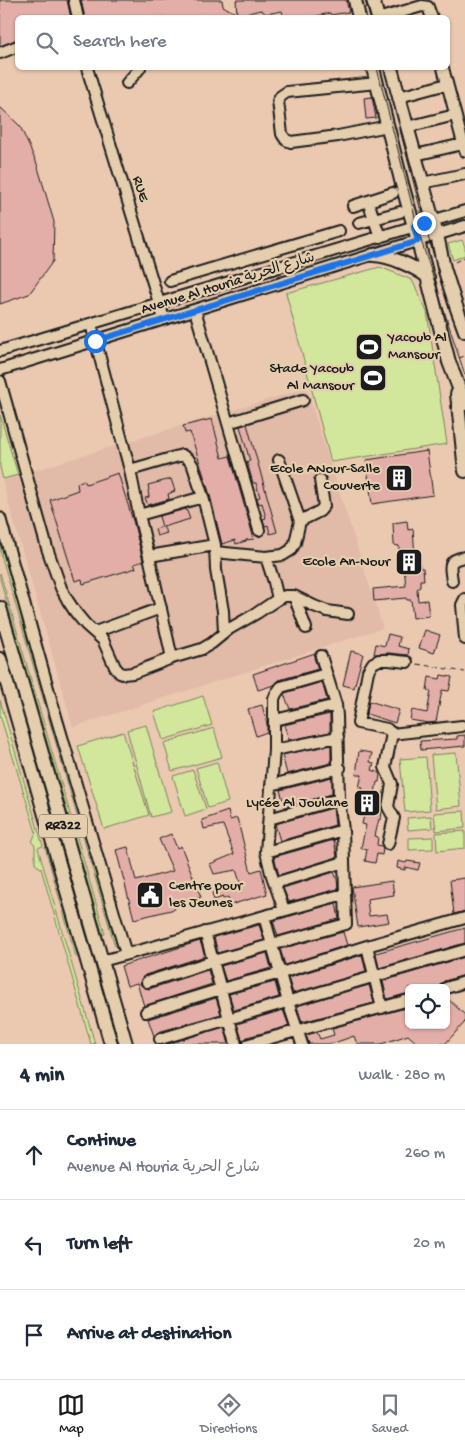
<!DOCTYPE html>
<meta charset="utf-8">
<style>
body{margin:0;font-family:"Gochi Hand","Playpen Sans Arabic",sans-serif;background:#f6f6f7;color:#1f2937}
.controls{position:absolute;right:15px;bottom:15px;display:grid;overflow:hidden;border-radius:8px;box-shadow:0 1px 4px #0004}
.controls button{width:45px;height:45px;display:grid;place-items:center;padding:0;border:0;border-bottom:1px solid #e0e1e3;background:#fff;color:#1f2937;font:25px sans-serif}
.stop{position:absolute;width:15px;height:15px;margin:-11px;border:4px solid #1a73e8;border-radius:50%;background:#fff}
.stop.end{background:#1a73e8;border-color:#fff;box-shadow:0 1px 5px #0008}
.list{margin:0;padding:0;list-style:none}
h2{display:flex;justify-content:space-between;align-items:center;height:65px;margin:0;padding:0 20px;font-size:21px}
h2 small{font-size:16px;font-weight:400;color:#747a83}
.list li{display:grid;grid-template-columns:32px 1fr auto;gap:15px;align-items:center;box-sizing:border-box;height:90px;padding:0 20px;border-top:1px solid #e0e1e3}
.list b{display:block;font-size:19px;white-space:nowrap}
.list p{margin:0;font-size:16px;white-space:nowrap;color:#747a83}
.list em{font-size:16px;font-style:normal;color:#747a83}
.icon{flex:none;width:28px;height:28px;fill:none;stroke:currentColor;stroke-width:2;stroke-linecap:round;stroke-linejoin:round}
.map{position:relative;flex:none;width:465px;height:1044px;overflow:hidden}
.search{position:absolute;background:#fff;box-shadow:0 1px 4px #0004;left:15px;right:15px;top:15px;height:55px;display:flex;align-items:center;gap:12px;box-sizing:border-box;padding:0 18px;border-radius:8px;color:#747a83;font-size:19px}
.sheet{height:335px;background:#fff}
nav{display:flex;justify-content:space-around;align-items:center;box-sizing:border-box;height:70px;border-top:1px solid #e0e1e3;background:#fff;font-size:14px;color:#747a83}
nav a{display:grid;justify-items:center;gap:2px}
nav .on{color:#1c1c1c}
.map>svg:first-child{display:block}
.built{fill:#e1baa8}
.green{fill:#d2e79c;stroke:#77825c}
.building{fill:#e4aea8;stroke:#1c1c1c}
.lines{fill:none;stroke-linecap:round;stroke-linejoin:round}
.minor-casing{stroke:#1c1c1c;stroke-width:14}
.major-casing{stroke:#1c1c1c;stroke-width:16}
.path{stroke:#1c1c1c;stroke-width:1;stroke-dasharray:5 4;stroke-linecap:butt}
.minor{stroke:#e5ceae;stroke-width:10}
.major{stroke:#e5ceae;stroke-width:12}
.tram{stroke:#1c1c1c;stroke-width:1}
.route{stroke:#1a73e8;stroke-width:6}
.labels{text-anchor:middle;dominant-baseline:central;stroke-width:4.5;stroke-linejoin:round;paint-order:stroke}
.shield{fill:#e5ceae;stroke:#585148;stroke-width:1}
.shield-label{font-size:14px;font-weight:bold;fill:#1c1c1c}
.street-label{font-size:15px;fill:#1c1c1c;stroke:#e5ceae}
.poi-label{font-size:15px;fill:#1c1c1c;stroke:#e5ceae;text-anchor:end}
</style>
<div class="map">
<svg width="465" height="1044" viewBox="0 0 465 1044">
<rect width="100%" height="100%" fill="#ebc9b1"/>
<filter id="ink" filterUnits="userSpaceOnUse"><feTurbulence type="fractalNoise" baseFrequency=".02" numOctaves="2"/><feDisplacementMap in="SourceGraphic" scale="10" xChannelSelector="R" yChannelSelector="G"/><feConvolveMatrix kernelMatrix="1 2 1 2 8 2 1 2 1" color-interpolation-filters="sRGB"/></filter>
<g filter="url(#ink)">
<!-- built -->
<path class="built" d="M306 388 383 628 73 727 2 480Z"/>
<!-- green -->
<path class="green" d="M462 240 465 247V255L453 260 448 244Z
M380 267 412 280 427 312 447 444 331 462 286 293Z
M0 415 18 475 3 479 0 467Z
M0 543 117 946H115L0 551Z
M0 573 105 934 103 935 0 579Z
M203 696 212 725 163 740 154 712Z
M0 700 43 846 38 848 95 1044H91L41 868 35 864V846L32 842 36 832 0 715Z
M146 725 171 812 151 817 127 730Z
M214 728 222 757 172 771 164 743Z
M123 732 149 815 104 829 78 746Z
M456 753 461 806 436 809 431 755Z
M426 757 430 810 405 812 400 759Z
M217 762 228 802 208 808 196 768Z
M193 770 206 809 185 816 173 776Z
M464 811 465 828 436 831 434 813Z
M431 816 432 828 408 830 407 818Z
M465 831V848L437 851 436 833Z
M433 837V849L409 850V838Z
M45 847H46L78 957H76Z"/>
<!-- building -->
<path class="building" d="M0 0H67L71 18H18V39L0 46Z
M81 0H222L223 6 237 14 236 0H346L349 12 331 15 330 13 308 18H284L282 11 266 14 261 10 240 15 244 18H85Z
M372 97 376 118 366 119 364 98Z
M0 107 20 126 37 164 54 222 53 261 29 294 0 304Z
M212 419 222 458 230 456 254 539 246 540V541L236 544 235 540 222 544 210 495 190 432 185 433 183 426Z
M247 424 277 532 270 534 268 525 265 526 263 519 266 518 262 503 259 504 257 498 260 497 256 483H253L247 462 250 461 240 426Z
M427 451 433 495 372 504 366 460Z
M118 473 134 524 143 561 134 564 136 568 83 584 82 579 75 581 50 500 78 490 77 483 84 480 86 484Z
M171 479 175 491 168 494 169 499 148 505 145 498 149 497 148 491 149 490 148 485Z
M186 509 190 519 163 527 167 533 157 536 155 529 162 527 159 516Z
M407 521 408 530 413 529 415 556 419 555 420 568H423L424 580H420V587L417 589 418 601 427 600 429 616 413 618 411 600H407L406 598 374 601 373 589 406 586 404 568H400L399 546 394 545 393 523Z
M425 630 440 635 434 653 419 648Z
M388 634 400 637 398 646 409 649 408 655 389 653 374 654 376 644 385 646Z
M351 651 363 654 354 688 343 685Z
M315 653 314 658 318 669 279 680 274 685 258 690 253 674Z
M441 675 452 677 449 691 442 690 436 722 429 723 410 720 412 710 427 713 431 691 427 690 429 677 440 679Z
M322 682 327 700 290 709 284 694 285 693Z
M369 701 399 710 395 723 367 714Z
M262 705 267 724V732L256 736 248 709Z
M330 714V732L289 740 284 725Z
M465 735V746L421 750 420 741 457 739V736Z
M331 745V763L287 774 282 755Z
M359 751 372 753 370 762 374 763 372 770 380 773 379 782H377L374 799H376L375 807 382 810 381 820 379 819 375 836 378 837 377 845 382 846 383 848 382 855 377 854 375 863 365 861 367 849 361 848 366 825 362 824 365 811 358 810 363 788 359 787 362 775H356Z
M332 777V794L285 807 280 790Z
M333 808 335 825 280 841 275 824Z
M228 811 230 820 237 818 251 872 261 869 267 894 230 905 228 897 223 899V897L214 900 212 893 241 885 236 870 214 874 210 864 234 854 223 825 204 829 202 820Z
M171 834 177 848 181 846 201 897 174 907 175 909 134 919 116 850 128 847 136 881 173 871 159 839Z
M334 840 337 857 279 875 274 857Z
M398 861 406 863 407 861 420 863 418 870 405 867V870L397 868Z
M334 872 337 879 338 889 289 902 283 888Z
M465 878V911L454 914 450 880Z
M392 881 394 895 367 899 369 916 387 914 389 922 358 927 352 887Z
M336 903 339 919 278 936 273 921Z
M259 925 264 940 218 953 214 937Z
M465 928V943L379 968 376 953Z
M343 932 347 945 285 965 280 949Z
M200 941 205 956 145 975 142 978 140 984 143 987 149 989 208 970 212 984 144 1006 137 983 127 986 121 966Z
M267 953 271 968 226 981 221 966Z
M362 955 366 972 293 993 288 978Z
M465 957V975L444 981 439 987 435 988H409V993L387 999 383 981Z
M275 982 279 997 234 1010 229 994Z
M369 985 374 1003 302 1022 297 1006Z
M446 997 465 1015V1022L445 1044H418L408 1035 381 1044H357L354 1036 331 1044H309L306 1035 317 1032 320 1039 334 1035 332 1028 409 1007V1025H446Z
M216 998 221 1014 158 1032 154 1036 148 1019Z
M283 1010 289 1026 247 1037 243 1042 237 1024Z
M224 1027 229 1044H167Z"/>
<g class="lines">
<!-- minor casing -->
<g class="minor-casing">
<path id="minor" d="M74 0 78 18
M381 18 422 6 428 7 432 18
M0 53 18 46
M87 68 164 319
M443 68 465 151
M127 83 140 68
M377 83 287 92 281 96 278 101 282 134 286 140 291 142 338 136 388 126
M399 97 447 84
M407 127 455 115
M415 155 463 144
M422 183 465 174
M368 201 380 237
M353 206 393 193
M359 223 400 212
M170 281 339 231
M195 310 259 530
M91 324 130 470 139 515 149 556 172 658
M0 351 465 211
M0 370 465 226
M0 381 47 548 61 588 68 601 76 613 86 625 103 640 115 667 120 673 123 674 133 673 172 658 202 649 212 643 229 629 257 613 278 599 285 596H294L314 606 327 611 348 614
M228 423 303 400
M279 460 300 521
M130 470 182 455 189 460 193 466 203 497 215 545 216 570 223 611 224 633
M139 515 203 497
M0 518 55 713 126 954
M215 552 266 557 283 555 291 550 295 543 300 521 320 511 324 506 320 480
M149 556 215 545
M266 557 274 582 278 599
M452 581C450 565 447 560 465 557
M294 596 306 628
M465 599 462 605 465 639
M95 632 161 608
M275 720 336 705
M392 734 387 729 358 723 368 671 373 663 379 660H389L407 662
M392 734 462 726
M274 750 338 737
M271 785 340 768
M269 819 339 799
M388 844 394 818 388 807 392 784 385 767 392 734
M266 852 343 830
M275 883 344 862
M284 910 271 873 266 852 274 750V699L276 694 281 687 326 674
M264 916 288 1002 302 1044
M205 932 236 1044
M367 946 382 1008
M102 961 344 894
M147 982 213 961 346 924 343 830 339 799 337 716 336 705 321 656
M446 988 465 982
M146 1012 221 989 281 973 367 946 465 918
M160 1039 465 950
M249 1044 409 1000"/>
</g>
<!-- major casing -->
<g class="major-casing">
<path id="major" d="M355 0 359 18
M373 0 378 18
M373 68 402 184 418 241 449 362 465 404
M391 68 437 235 444 268 456 306 465 331
M373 255C389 255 415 267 428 277
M457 394 465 471
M0 608 126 1044
M0 659 111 1044"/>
</g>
<!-- path -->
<path class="path" d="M455 262 465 257
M459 358 465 356
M417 664 465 672"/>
<!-- minor -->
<use href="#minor" class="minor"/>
<!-- major -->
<use href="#major" class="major"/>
<!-- tram -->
<path class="tram" d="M365 0 370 18
M377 68 421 240 465 375
M400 130 424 223 439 273"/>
</g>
</g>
<g class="lines" filter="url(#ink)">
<!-- route -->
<path class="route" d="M95 341 418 241 414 226 424 223"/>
</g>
<!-- icons -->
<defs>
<g id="stadium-square" transform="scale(1.4375)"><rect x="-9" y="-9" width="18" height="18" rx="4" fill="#1c1c1c" stroke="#e5ceae"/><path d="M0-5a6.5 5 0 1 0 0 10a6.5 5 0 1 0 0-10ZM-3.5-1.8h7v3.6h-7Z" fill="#fff"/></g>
<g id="building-square" transform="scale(1.4375)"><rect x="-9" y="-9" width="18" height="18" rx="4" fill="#1c1c1c" stroke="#e5ceae"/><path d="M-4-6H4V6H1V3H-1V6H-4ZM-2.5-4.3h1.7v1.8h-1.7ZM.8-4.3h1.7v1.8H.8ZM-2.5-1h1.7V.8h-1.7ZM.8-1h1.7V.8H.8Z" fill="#fff"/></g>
<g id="civic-square" transform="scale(1.4375)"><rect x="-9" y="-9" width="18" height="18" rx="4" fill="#1c1c1c" stroke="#e5ceae"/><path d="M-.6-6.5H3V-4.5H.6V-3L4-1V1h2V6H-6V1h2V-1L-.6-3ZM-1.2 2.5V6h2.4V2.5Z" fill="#fff"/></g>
</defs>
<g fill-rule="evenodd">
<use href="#stadium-square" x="369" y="347"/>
<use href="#stadium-square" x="373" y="378"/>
<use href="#building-square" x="399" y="478"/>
<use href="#building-square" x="409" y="562"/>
<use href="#building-square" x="367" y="803"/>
<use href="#civic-square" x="150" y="895"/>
</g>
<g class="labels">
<!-- shield labels -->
<rect class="shield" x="39" y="814.5" width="48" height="23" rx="4"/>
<g class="shield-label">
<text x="63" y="826">RR322</text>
</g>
<!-- street labels -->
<g class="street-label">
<text transform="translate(140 189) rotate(73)">RUE</text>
<text transform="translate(228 284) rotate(-17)">Avenue Al Houria شارع الحرية</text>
</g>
<!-- poi labels -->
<g class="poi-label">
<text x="388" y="338" text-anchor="start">Yacoub Al<tspan x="388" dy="17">Mansour</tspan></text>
<text x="354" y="369">Stade Yacoub<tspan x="354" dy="17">Al Mansour</tspan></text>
<text x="380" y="469">Ecole ANour-Salle<tspan x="380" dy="17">Couverte</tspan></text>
<text x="390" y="562">Ecole An-Nour</text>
<text x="348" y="803">Lycée Al Joulane</text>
<text x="169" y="886" text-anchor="start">Centre pour<tspan x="169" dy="17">les Jeunes</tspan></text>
</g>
</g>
</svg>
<div class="controls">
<button><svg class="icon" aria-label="locate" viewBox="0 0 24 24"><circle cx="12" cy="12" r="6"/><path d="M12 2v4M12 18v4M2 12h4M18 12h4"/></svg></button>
</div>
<div class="stop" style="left:95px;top:341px"></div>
<div class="stop end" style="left:424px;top:223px"></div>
<div class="search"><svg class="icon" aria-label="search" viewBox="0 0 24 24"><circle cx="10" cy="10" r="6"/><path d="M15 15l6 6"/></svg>Search here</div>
</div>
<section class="sheet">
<h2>4 min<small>Walk · 280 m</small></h2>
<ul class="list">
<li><svg class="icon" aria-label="ahead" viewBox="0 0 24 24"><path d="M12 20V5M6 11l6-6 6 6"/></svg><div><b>Continue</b><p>Avenue Al Houria شارع الحرية</p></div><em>260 m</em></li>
<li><svg class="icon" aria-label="left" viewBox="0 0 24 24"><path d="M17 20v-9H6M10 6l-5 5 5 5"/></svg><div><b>Turn left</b></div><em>20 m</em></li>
<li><svg class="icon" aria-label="arrive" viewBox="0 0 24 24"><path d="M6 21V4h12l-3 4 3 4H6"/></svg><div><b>Arrive at destination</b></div></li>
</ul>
</section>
<nav>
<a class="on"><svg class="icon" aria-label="map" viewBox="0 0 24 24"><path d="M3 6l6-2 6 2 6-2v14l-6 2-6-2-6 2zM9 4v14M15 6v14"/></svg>Map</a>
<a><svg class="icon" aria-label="directions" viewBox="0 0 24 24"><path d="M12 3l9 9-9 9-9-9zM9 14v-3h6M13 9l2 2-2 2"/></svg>Directions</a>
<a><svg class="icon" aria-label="saved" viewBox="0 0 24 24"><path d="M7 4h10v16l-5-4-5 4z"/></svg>Saved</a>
</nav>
